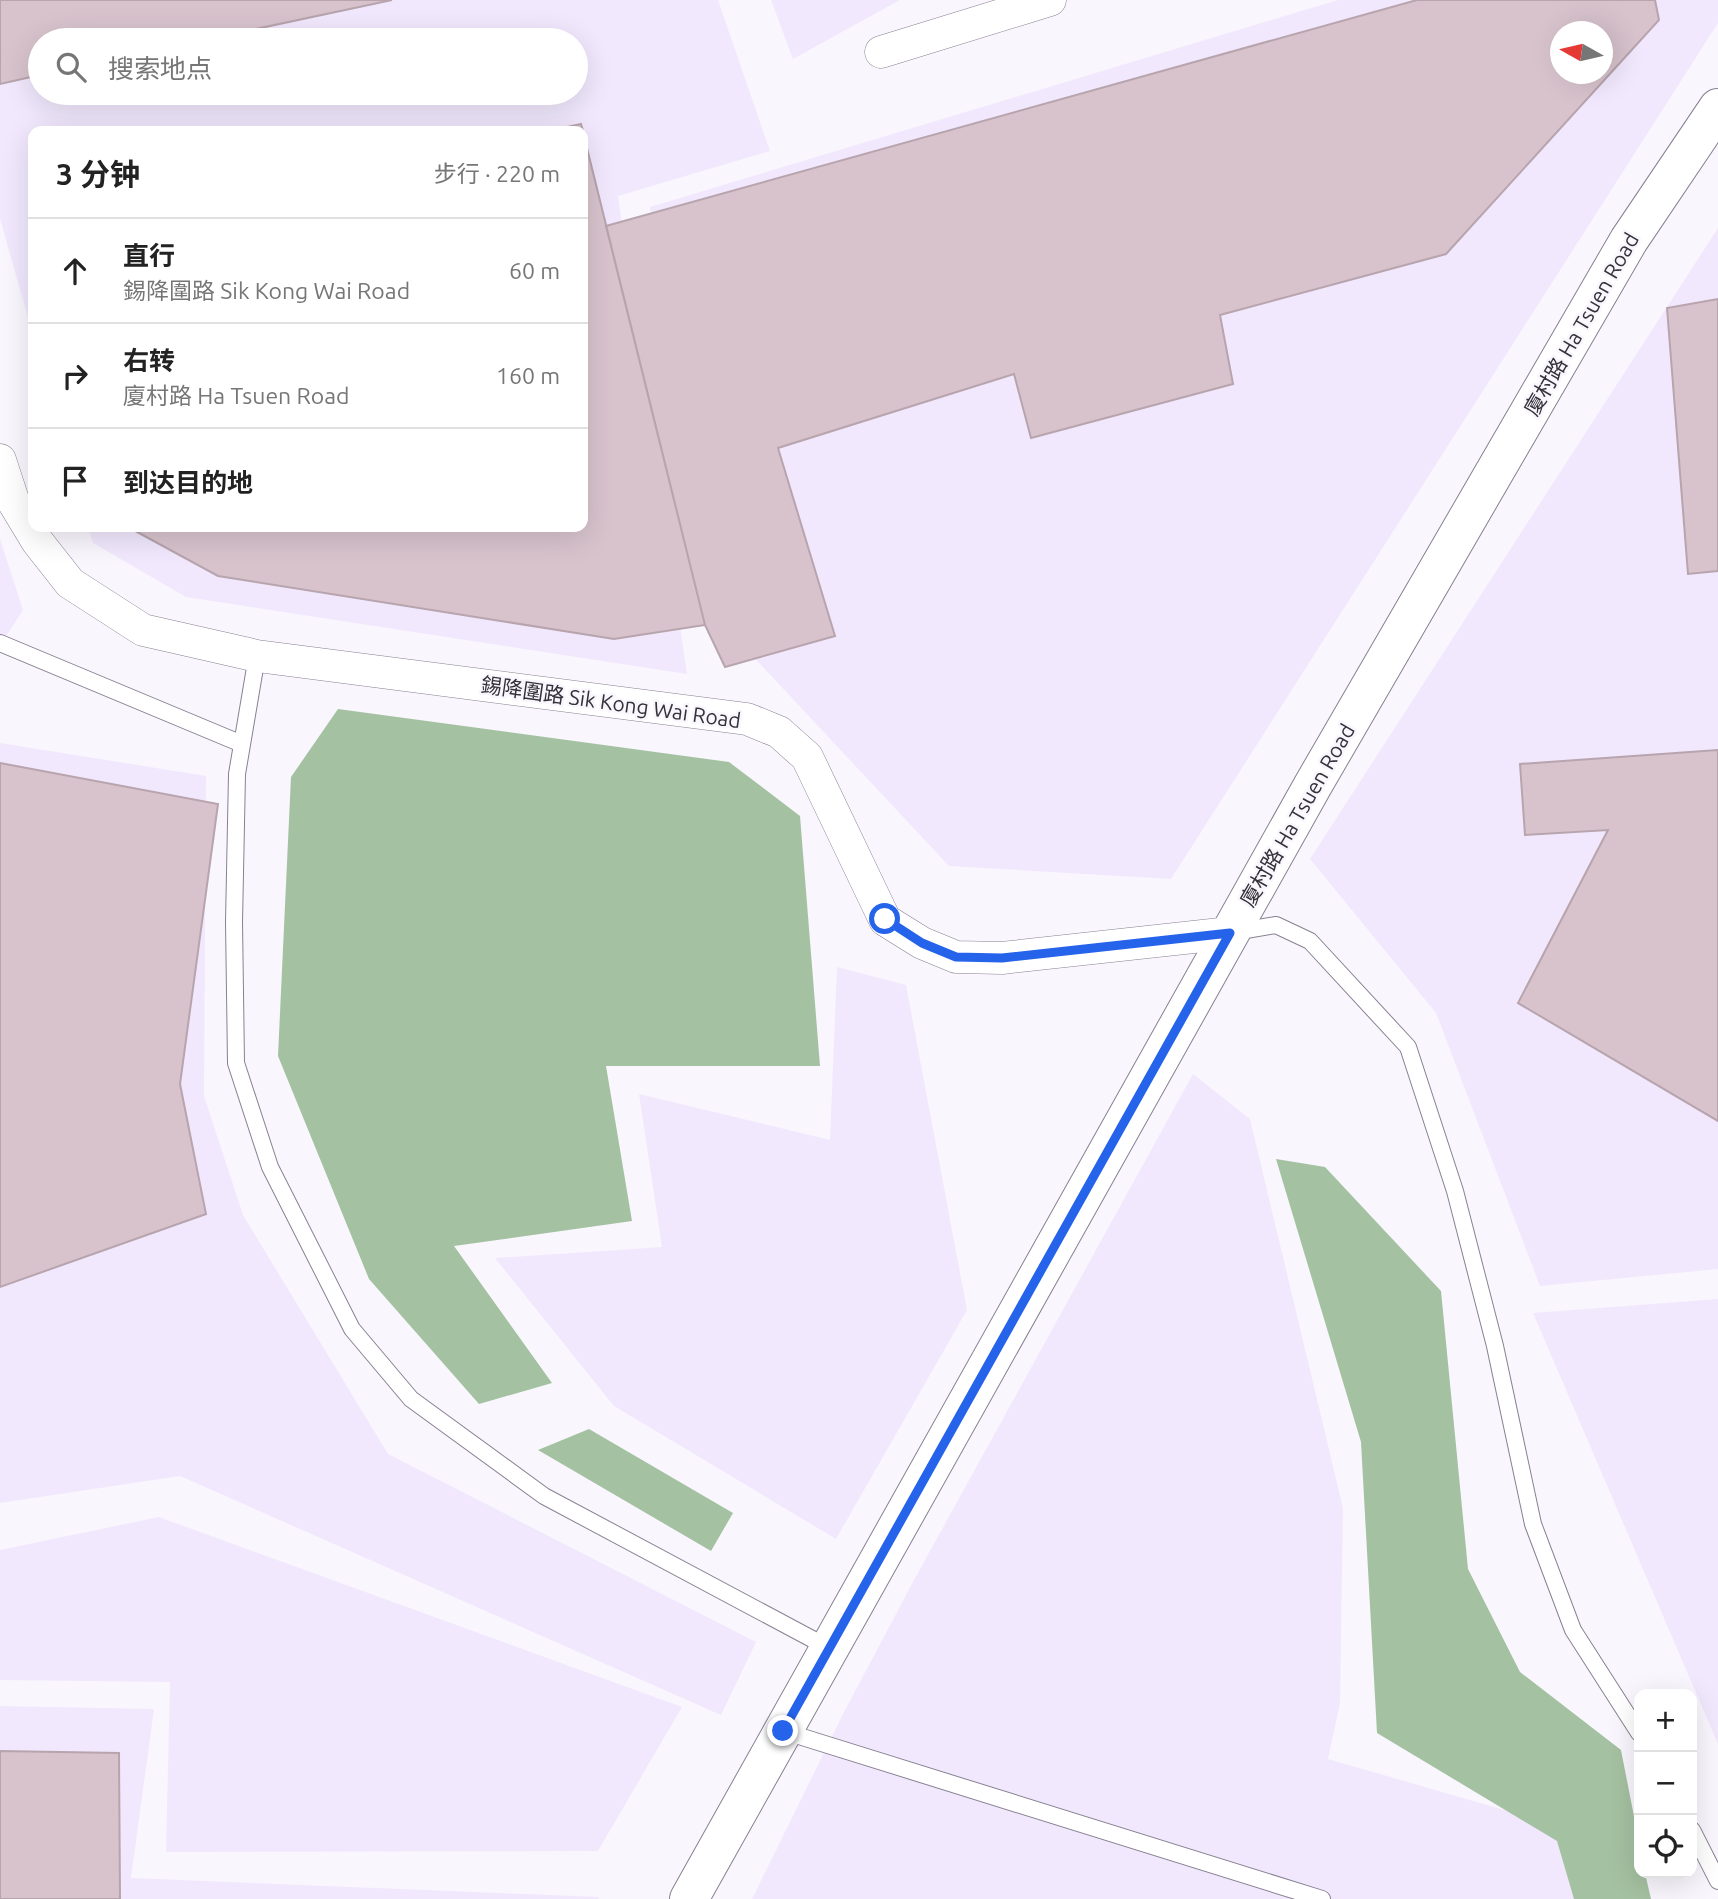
<!DOCTYPE html>
<html lang="zh">
<meta charset="utf-8">
<style>
body{margin:0;font-family:Ubuntu,"Noto Sans SC",sans-serif;background:#f2f2f2;color:#222}
.controls{position:absolute;right:21px;bottom:21px;display:grid;overflow:hidden;border-radius:14px;box-shadow:0 7px 28px #0002}
.controls button{width:63px;height:63px;display:grid;place-items:center;padding:0;border:0;border-bottom:2px solid #e0e0e0;background:#fff;color:#222;font:35px sans-serif}
.compass{position:absolute;left:1550px;top:21px;width:63px;height:63px;border-radius:50%;background:#fff;box-shadow:0 7px 28px #0002;rotate:278deg}
.stop{position:absolute;width:21px;height:21px;margin:-16px;border:5px solid #2563eb;border-radius:50%;background:#fff}
.stop.end{background:#2563eb;border-color:#fff;box-shadow:0 2px 7px #0008}
.list{margin:0;padding:0;list-style:none}
h2{display:flex;justify-content:space-between;align-items:center;height:91px;margin:0;padding:0 28px;font-size:30px}
h2 small{font-size:23px;font-weight:400;color:#767676}
.list li{display:grid;grid-template-columns:46px 1fr auto;gap:21px;align-items:center;box-sizing:border-box;height:105px;padding:0 28px;border-top:2px solid #e0e0e0}
.list b{display:block;font-size:26px;white-space:nowrap}
.list p{margin:0;font-size:23px;white-space:nowrap;color:#767676}
.list em{font-size:23px;font-style:normal;color:#767676}
.icon{flex:none;width:38px;height:38px;fill:none;stroke:currentColor;stroke-width:2;stroke-linecap:round;stroke-linejoin:round}
.map{position:relative;flex:none;width:1718px;height:1899px;overflow:hidden}
.search{position:absolute;background:#fff;box-shadow:0 7px 28px #0002;left:28px;top:28px;width:560px;height:77px;display:flex;align-items:center;gap:18px;box-sizing:border-box;padding:0 24px;border-radius:38px;color:#767676;font-size:26px}
.panel{position:absolute;background:#fff;box-shadow:0 7px 28px #0002;left:28px;top:126px;width:560px;height:406px;border-radius:14px}
.map>svg:first-child{display:block}
.built{fill:#f1e8fd;fill-rule:evenodd}
.forest{fill:#a4c1a1}
.building{fill:#d8c3cd;stroke:#b7a4ad;stroke-width:2;fill-rule:evenodd}
.lines{fill:none;stroke-linecap:round;stroke-linejoin:round}
.service-casing{stroke:#888192;stroke-width:18}
.minor-casing{stroke:#888192;stroke-width:33}
.tertiary-casing{stroke:#888192;stroke-width:40}
.service{stroke:#fff;stroke-width:16}
.minor{stroke:#fff;stroke-width:32}
.tertiary{stroke:#fff;stroke-width:38}
.route{stroke:#2563eb;stroke-width:9}
.labels{text-anchor:middle;dominant-baseline:central;stroke-width:5;stroke-linejoin:round;paint-order:stroke}
.street-label{font-size:21px;fill:#343239;stroke:#f9f6fe}
</style>
<div class="map">
<svg width="1718" height="1899" viewBox="0 0 1718 1899">
<rect width="100%" height="100%" fill="#f9f6fe"/>
<!-- built -->
<path class="built" d="M0 0H718L770 151 618 196 687 674 186 597 93 543 88 527H583V131H33V335L0 219ZM40 40H576V93H40Z
M771 0H900L793 59Z
M1338 0H1718V23L1171 879 949 866 717 618 650 207ZM1560 32H1602V74H1560Z
M1718 228V1269L1540 1286 1436 1013 1310 859Z
M0 539 23 610 0 646Z
M0 743 206 776 204 1096 243 1215 388 1454 756 1642 721 1715 180 1476 0 1503Z
M837 967 906 985 967 1310 836 1539 614 1406 495 1258 662 1247 639 1094 830 1140Z
M1193 1074 1250 1119 1343 1508 1340 1703 1328 1759 1591 1835 1605 1899H752L843 1714 914 1580Z
M1718 1299V1744L1533 1313Z
M159 1517 682 1707 598 1851 166 1852 170 1682 0 1680V1550Z
M0 1706 154 1709 131 1878 599 1897 598 1899H0Z"/>
<!-- forest -->
<path class="forest" d="M338 709 729 762 800 816 820 1066H606L632 1221 454 1246 552 1383 479 1404 369 1279 278 1056 291 777Z
M1276 1159 1325 1167 1441 1291 1468 1569 1520 1672 1621 1750 1639 1842V1873H1645L1651 1899H1574L1557 1841 1377 1733 1361 1442Z
M589 1429 733 1513 711 1551 538 1450Z"/>
<!-- building -->
<path class="building" d="M0 0H392L204 40H40V75L0 84Z
M1417 0H1655L1659 20 1446 254 1220 315 1233 384 1031 438 1014 374 778 448 835 636 725 667 705 625 606 226ZM1560 32H1602V74H1560Z
M581 124 583 131H549Z
M583 132 705 625 614 639 218 576 128 527H583Z
M1718 299V571L1688 574 1667 308Z
M1718 750V1121L1518 1003 1608 830 1525 835 1520 764Z
M0 763 218 804 180 1084 206 1214 0 1287Z
M0 1751 119 1753 120 1899H0Z"/>
<g class="lines">
<!-- service casing -->
<g class="service-casing">
<path id="service" d="M0 643 242 744
M257 656 237 774 234 922 236 1063 270 1167 352 1329 411 1399 544 1496 829 1648
M1234 932 1276 925 1310 941 1408 1047 1455 1191 1495 1346 1533 1524 1573 1630 1639 1733
M783 1731 1322 1899
M1692 1830 1718 1881"/>
</g>
<!-- minor casing -->
<g class="minor-casing">
<path id="minor" d="M881 52 1050 0
M0 460 14 503 37 541 70 583 143 630 257 656 747 719 779 732 807 757 885 920 922 943 956 957 1002 958 1230 933"/>
</g>
<!-- tertiary casing -->
<g class="tertiary-casing">
<path id="tertiary" d="M689 1899 1313 785 1629 240 1718 108"/>
</g>
<!-- service -->
<use href="#service" class="service"/>
<!-- minor -->
<use href="#minor" class="minor"/>
<!-- tertiary -->
<use href="#tertiary" class="tertiary"/>
</g>
<g class="lines">
<!-- route -->
<path class="route" d="M783 1731 1230 933 1002 958 956 957 922 943 885 919"/>
</g>
<g class="labels">
<!-- street labels -->
<g class="street-label">
<text transform="translate(1581 324) rotate(-60)">廈村路 Ha Tsuen Road</text>
<text transform="translate(611 702) rotate(8)">錫降圍路 Sik Kong Wai Road</text>
<text transform="translate(1297 815) rotate(-60)">廈村路 Ha Tsuen Road</text>
</g>
</g>
</svg>
<div class="controls">
<button>+</button>
<button>−</button>
<button><svg class="icon" aria-label="locate" viewBox="0 0 24 24"><circle cx="12" cy="12" r="6"/><path d="M12 2v4M12 18v4M2 12h4M18 12h4"/></svg></button>
</div>
<svg class="compass" viewBox="-18 -18 36 36"><path d="M0-13l5 13h-10z" fill="#e53935"/><path d="M0 13l5-13h-10z" fill="#767676"/></svg>
<div class="stop" style="left:885px;top:919px"></div>
<div class="stop end" style="left:783px;top:1731px"></div>
<div class="search"><svg class="icon" aria-label="search" viewBox="0 0 24 24"><circle cx="10" cy="10" r="6"/><path d="M15 15l6 6"/></svg>搜索地点</div>
<section class="panel">
<h2>3 分钟<small>步行 · 220 m</small></h2>
<ul class="list">
<li><svg class="icon" aria-label="ahead" viewBox="0 0 24 24"><path d="M12 20V5M6 11l6-6 6 6"/></svg><div><b>直行</b><p>錫降圍路 Sik Kong Wai Road</p></div><em>60 m</em></li>
<li><svg class="icon" aria-label="right" viewBox="0 0 24 24"><path d="M7 20v-9h11M14 6l5 5-5 5"/></svg><div><b>右转</b><p>廈村路 Ha Tsuen Road</p></div><em>160 m</em></li>
<li><svg class="icon" aria-label="arrive" viewBox="0 0 24 24"><path d="M6 21V4h12l-3 4 3 4H6"/></svg><div><b>到达目的地</b></div></li>
</ul>
</section>
</div>
